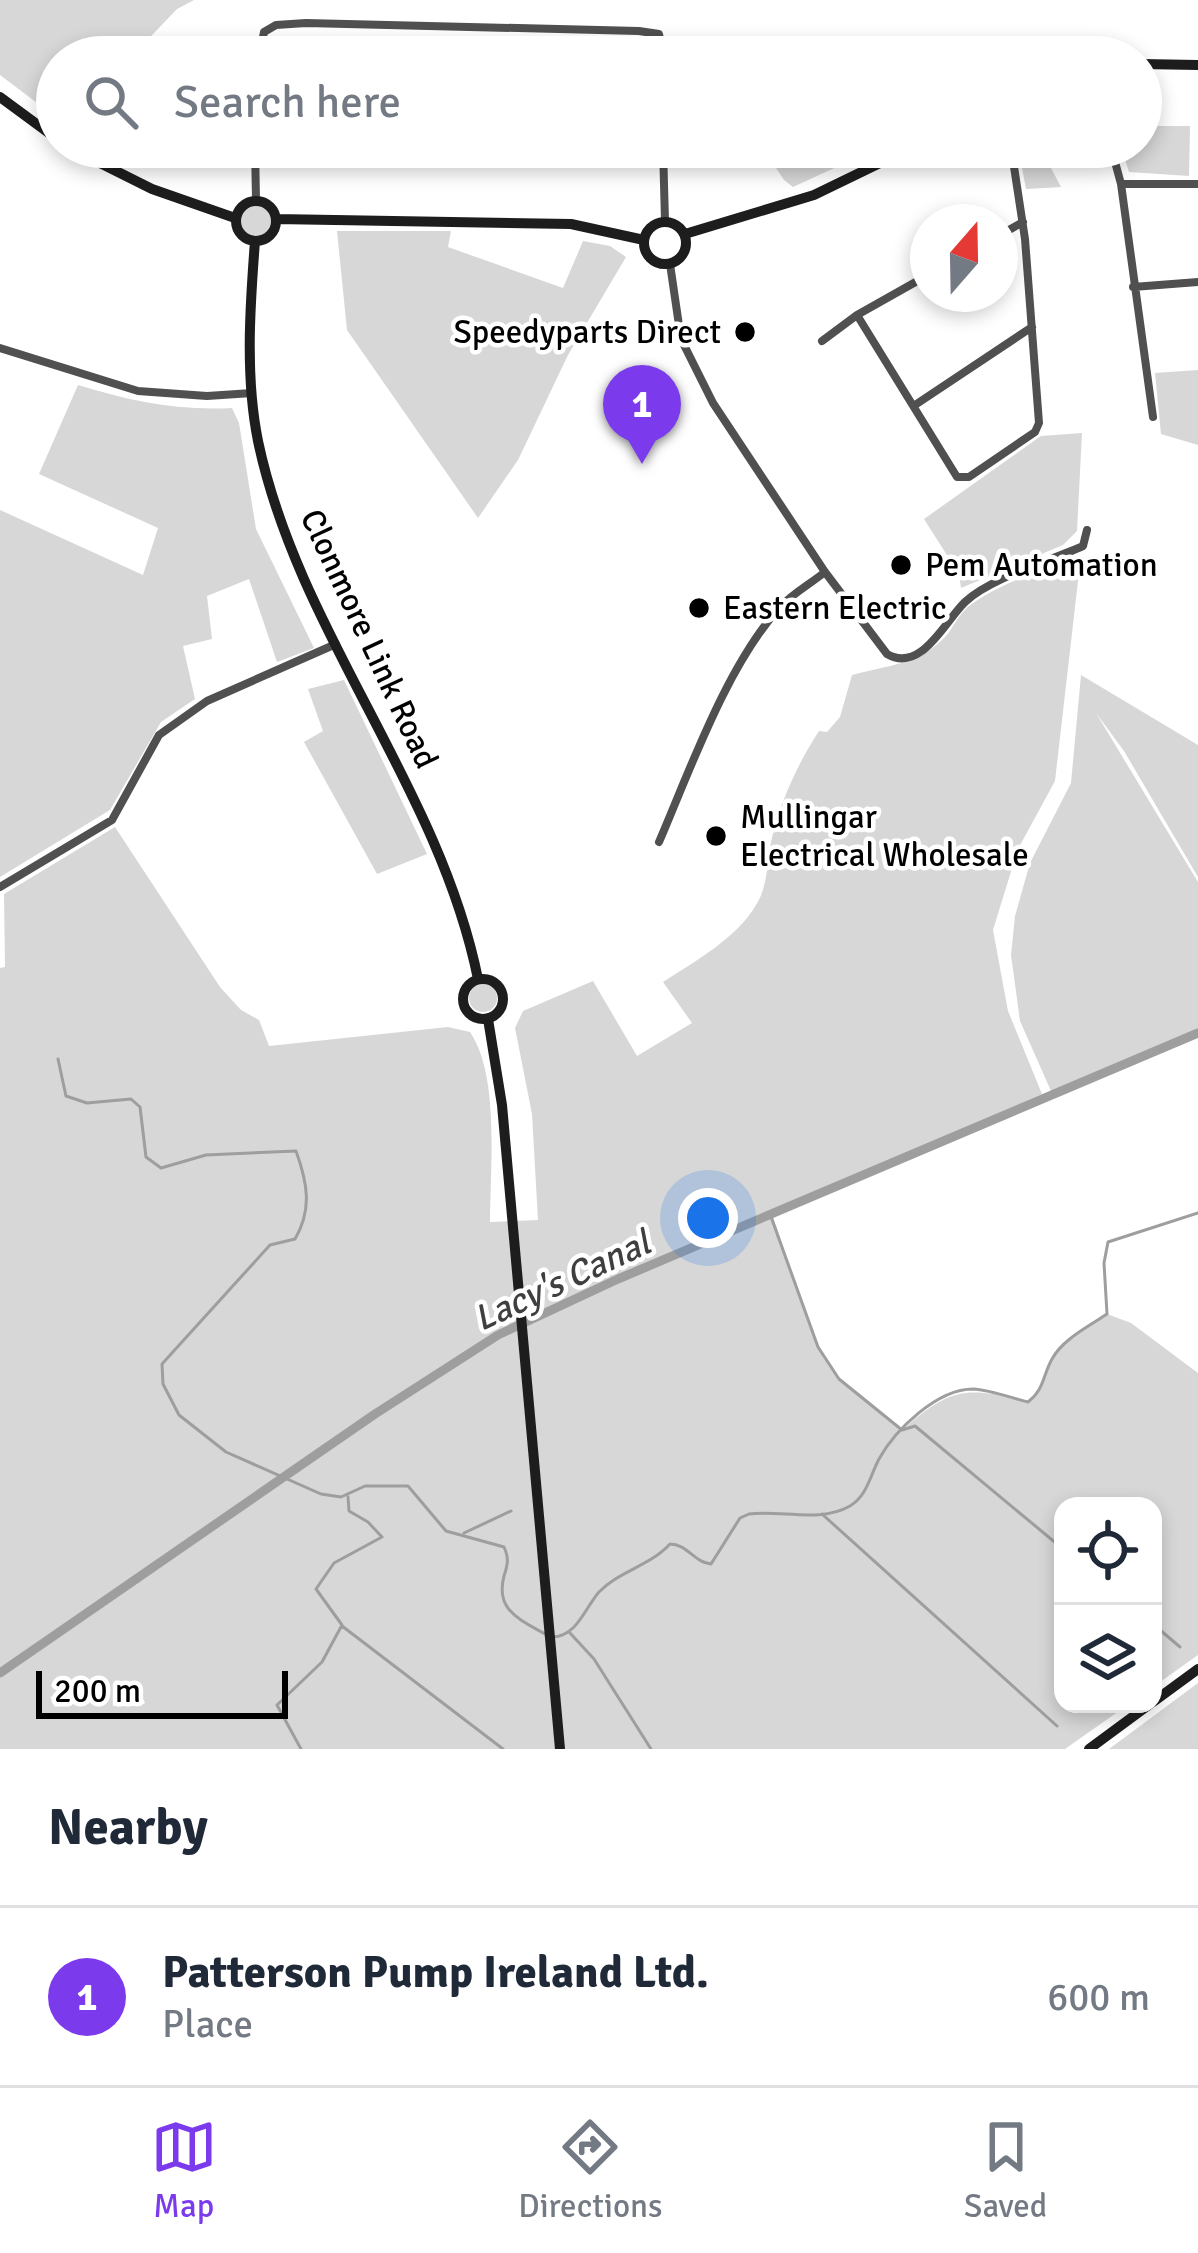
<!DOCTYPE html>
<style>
body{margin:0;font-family:Signika,sans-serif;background:#f2f2f3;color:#1f2937}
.controls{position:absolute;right:36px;bottom:36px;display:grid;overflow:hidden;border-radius:24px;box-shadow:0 6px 18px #0003}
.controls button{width:108px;height:108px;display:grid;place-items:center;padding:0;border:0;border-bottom:3px solid #e0e1e3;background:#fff;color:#1f2937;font:60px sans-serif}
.compass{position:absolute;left:910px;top:204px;width:108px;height:108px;border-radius:50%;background:#fff;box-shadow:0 6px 18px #0003;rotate:20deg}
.scale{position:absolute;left:36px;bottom:30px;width:252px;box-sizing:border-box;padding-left:12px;border:6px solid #000;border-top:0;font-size:33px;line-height:42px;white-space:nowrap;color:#000;-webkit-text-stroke:9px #fff;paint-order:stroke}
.you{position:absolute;left:708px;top:1218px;width:42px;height:42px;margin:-30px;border:9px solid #fff;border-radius:50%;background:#1a73e8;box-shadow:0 0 0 18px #1a73e833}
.badge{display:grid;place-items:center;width:78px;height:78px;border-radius:50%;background:#7c3aed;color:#fff;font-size:39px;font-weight:700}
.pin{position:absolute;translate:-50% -99px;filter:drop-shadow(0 3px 6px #0008)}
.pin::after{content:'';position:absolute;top:63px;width:42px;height:36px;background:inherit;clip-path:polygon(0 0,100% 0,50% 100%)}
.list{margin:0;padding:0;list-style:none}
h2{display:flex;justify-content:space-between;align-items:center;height:156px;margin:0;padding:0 48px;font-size:51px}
h2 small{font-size:39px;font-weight:400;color:#747a83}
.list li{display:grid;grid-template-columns:78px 1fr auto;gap:36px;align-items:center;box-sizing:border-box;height:180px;padding:0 48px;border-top:3px solid #e0e1e3}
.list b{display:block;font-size:45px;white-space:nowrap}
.list p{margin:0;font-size:39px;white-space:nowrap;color:#747a83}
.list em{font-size:39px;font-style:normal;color:#747a83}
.icon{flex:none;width:66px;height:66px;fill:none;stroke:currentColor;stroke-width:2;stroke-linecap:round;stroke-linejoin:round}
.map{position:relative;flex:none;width:1198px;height:1749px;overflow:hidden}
.search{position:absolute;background:#fff;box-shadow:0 6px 18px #0003;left:36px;right:36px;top:36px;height:132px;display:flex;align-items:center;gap:30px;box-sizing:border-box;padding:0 42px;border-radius:66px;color:#747a83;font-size:45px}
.sheet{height:336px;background:#fff}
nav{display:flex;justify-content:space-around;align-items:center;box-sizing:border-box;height:168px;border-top:3px solid #e0e1e3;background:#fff;font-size:33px;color:#747a83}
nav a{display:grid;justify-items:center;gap:6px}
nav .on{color:#7c3aed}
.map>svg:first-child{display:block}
.green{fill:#d7d7d7}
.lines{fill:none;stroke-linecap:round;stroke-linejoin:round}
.stream{stroke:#9e9e9e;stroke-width:3}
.canal{stroke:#9e9e9e;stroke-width:9}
.street{stroke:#505050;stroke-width:8}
.secondary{stroke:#1d1d1d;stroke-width:10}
.poi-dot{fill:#000;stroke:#fff;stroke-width:4.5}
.labels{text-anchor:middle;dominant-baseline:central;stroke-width:9;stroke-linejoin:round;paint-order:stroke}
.poi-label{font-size:33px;fill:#000;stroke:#fff;text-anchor:start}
.street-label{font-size:33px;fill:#000;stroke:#fff}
.water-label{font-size:36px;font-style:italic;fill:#3f3f3f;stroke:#fff}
</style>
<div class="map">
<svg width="1198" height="1749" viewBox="0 0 1198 1749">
<rect width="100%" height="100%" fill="#fff"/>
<!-- green -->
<path class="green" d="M0 0H194L177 9 131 57H57V118L0 75Z
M1141 126H1190L1189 176 1129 172 1121 147H1141Z
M762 147H880L793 187 784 180Z
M1018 147H1040L1061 187 1026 189Z
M239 221a16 16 0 1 1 32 0a16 16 0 1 1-32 0Z
M337 231H451L448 247 563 288 583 241 610 246 626 257 568 355 518 460 478 518 347 330Z
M1198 370V445L1161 434 1155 373Z
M78 385C130 401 177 411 232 408L239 423 256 529 314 648 277 662 249 579 207 596 212 639 183 646 195 699 161 722 110 810 0 877V510L143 575 158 528 39 474Z
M1082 433 1077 531 1063 545 961 588 959 574 924 519 1041 436Z
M1081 555 1055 781 1018 849 993 930 1008 1011 1042 1094 772 1214 818 1347 839 1380 902 1430C952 1386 966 1387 1028 1401 1044 1390 1043 1374 1052 1358 1063 1339 1088 1327 1107 1314L1131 1323 1198 1373V1655L1153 1687V1506H1063V1704H1129L1065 1749H0V968L5 967 4 894 115 827 220 987 241 1010 259 1020 269 1046 448 1027 470 1032C500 1076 490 1170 490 1222L538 1220 532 1114 515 1028 523 1011 593 981 637 1056 692 1023 663 982C694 962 737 938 756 905 768 886 767 863 771 842 780 802 797 765 819 731L827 732 840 717 852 675C888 665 919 665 946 636 954 626 959 614 969 606 1001 582 1044 570 1081 555Z
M1081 675 1198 745V877L1124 751 1096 713 1198 882V1031L1051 1091 1020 1021 1011 955 1015 916 1030 863 1071 783Z
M344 680 427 854 377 874 304 742 323 731 308 689Z
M469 998a14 14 0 1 1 28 0a14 14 0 1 1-28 0Z
M1198 1683V1749H1109Z"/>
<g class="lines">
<!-- stream -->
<path class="stream" d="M58 1059 66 1096 87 1103 131 1099 140 1107 146 1157 161 1168 206 1155 296 1151C308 1184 312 1210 295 1239L270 1245 162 1364 163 1384 179 1415 226 1452 321 1494 341 1497 365 1486H408L446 1531 504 1547C509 1558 508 1564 504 1576 495 1610 519 1619 545 1634
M770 1214 818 1347 839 1379 902 1430 915 1426 1063 1549
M822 1514 1057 1726
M464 1533 511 1511
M1153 1624 1180 1647
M342 1626 503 1749
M570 1633 594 1659 651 1749
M553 1637C577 1636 585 1608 599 1592 619 1571 650 1566 670 1544 687 1544 695 1563 711 1564L740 1518 749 1514C782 1510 820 1523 850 1506 867 1496 870 1476 879 1459 895 1430 937 1389 973 1389 991 1390 1011 1398 1028 1402 1044 1390 1043 1375 1052 1359 1063 1339 1088 1327 1107 1314L1104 1263 1108 1242 1198 1213
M301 1749 277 1705 322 1662 342 1625 316 1589 334 1563 382 1537 368 1522 349 1511 348 1497"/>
<!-- canal -->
<path class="canal" d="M0 1673 375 1414 498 1335 618 1279 1198 1033"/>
<!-- street -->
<path class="street" d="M259 57 264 32 276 25 306 23 639 31 659 34 664 57
M255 147 256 200
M663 147 665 221
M1111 147 1121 184 1153 417
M1121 184H1198
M1000 235 1023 222
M670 264 681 339 713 403 825 572 887 654C921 674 945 621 965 602 990 578 1050 561 1083 546L1087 530
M928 275 857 315 957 477H969L1035 432 1039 423 1025 239 1011 147
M1133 287 1198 282
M822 341 857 315
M0 348 138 391 207 396 252 393
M915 405 1032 327
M659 842C690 770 727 665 780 607 792 594 810 584 825 572
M0 887 112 820 159 735 207 701 336 644"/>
<!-- secondary -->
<path class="secondary" d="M1141 64 1198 65
M0 97 57 139
M68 147 152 189 235 218
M236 221a20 20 0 1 1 40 0a20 20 0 1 1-40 0Z
M276 219 571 224 644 240
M644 243a21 21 0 1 1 42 0a21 21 0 1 1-42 0Z
M685 234 814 195 913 147
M255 241C250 306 245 377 258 441 298 632 439 786 478 979
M463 999a20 20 0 1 1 40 0a20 20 0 1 1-40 0Z
M488 1019 502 1105 560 1749
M1153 1702 1198 1669
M1089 1749 1150 1704"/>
</g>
<!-- markers -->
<g class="poi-dot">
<circle cx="745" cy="332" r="12"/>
<circle cx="901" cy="565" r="12"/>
<circle cx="699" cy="608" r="12"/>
<circle cx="716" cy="836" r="12"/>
</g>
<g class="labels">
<!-- poi labels -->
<g class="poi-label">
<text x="721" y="332" text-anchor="end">Speedyparts Direct</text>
<text x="925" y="565">Pem Automation</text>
<text x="723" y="608">Eastern Electric</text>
<text x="740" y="817">Mullingar<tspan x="740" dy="38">Electrical Wholesale</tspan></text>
</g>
<!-- street labels -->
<g class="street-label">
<text transform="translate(369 639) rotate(65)">Clonmore Link Road</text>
</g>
<!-- water labels -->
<g class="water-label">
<text transform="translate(562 1281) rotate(-25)">Lacy's Canal</text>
</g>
</g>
</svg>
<div class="controls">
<button><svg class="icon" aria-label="locate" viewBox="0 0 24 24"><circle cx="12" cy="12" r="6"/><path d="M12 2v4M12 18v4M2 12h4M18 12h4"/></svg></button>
<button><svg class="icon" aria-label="layers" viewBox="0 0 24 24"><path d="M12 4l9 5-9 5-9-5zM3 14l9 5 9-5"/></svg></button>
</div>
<svg class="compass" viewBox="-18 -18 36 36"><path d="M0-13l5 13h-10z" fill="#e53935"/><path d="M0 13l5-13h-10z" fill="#747a83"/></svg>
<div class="scale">200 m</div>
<div class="you"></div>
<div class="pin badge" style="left:642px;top:464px">1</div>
<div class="search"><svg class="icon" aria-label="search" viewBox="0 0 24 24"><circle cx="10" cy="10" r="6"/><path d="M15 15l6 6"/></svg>Search here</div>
</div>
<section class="sheet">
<h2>Nearby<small></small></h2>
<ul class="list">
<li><span class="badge">1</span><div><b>Patterson Pump Ireland Ltd.</b><p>Place</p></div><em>600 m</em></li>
</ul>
</section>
<nav>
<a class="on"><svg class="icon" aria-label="map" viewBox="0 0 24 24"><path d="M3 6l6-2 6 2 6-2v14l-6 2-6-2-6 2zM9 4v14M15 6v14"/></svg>Map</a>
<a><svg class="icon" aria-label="directions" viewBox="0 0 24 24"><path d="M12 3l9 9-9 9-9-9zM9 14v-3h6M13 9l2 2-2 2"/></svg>Directions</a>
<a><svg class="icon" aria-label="saved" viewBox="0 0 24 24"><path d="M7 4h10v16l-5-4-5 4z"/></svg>Saved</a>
</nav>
